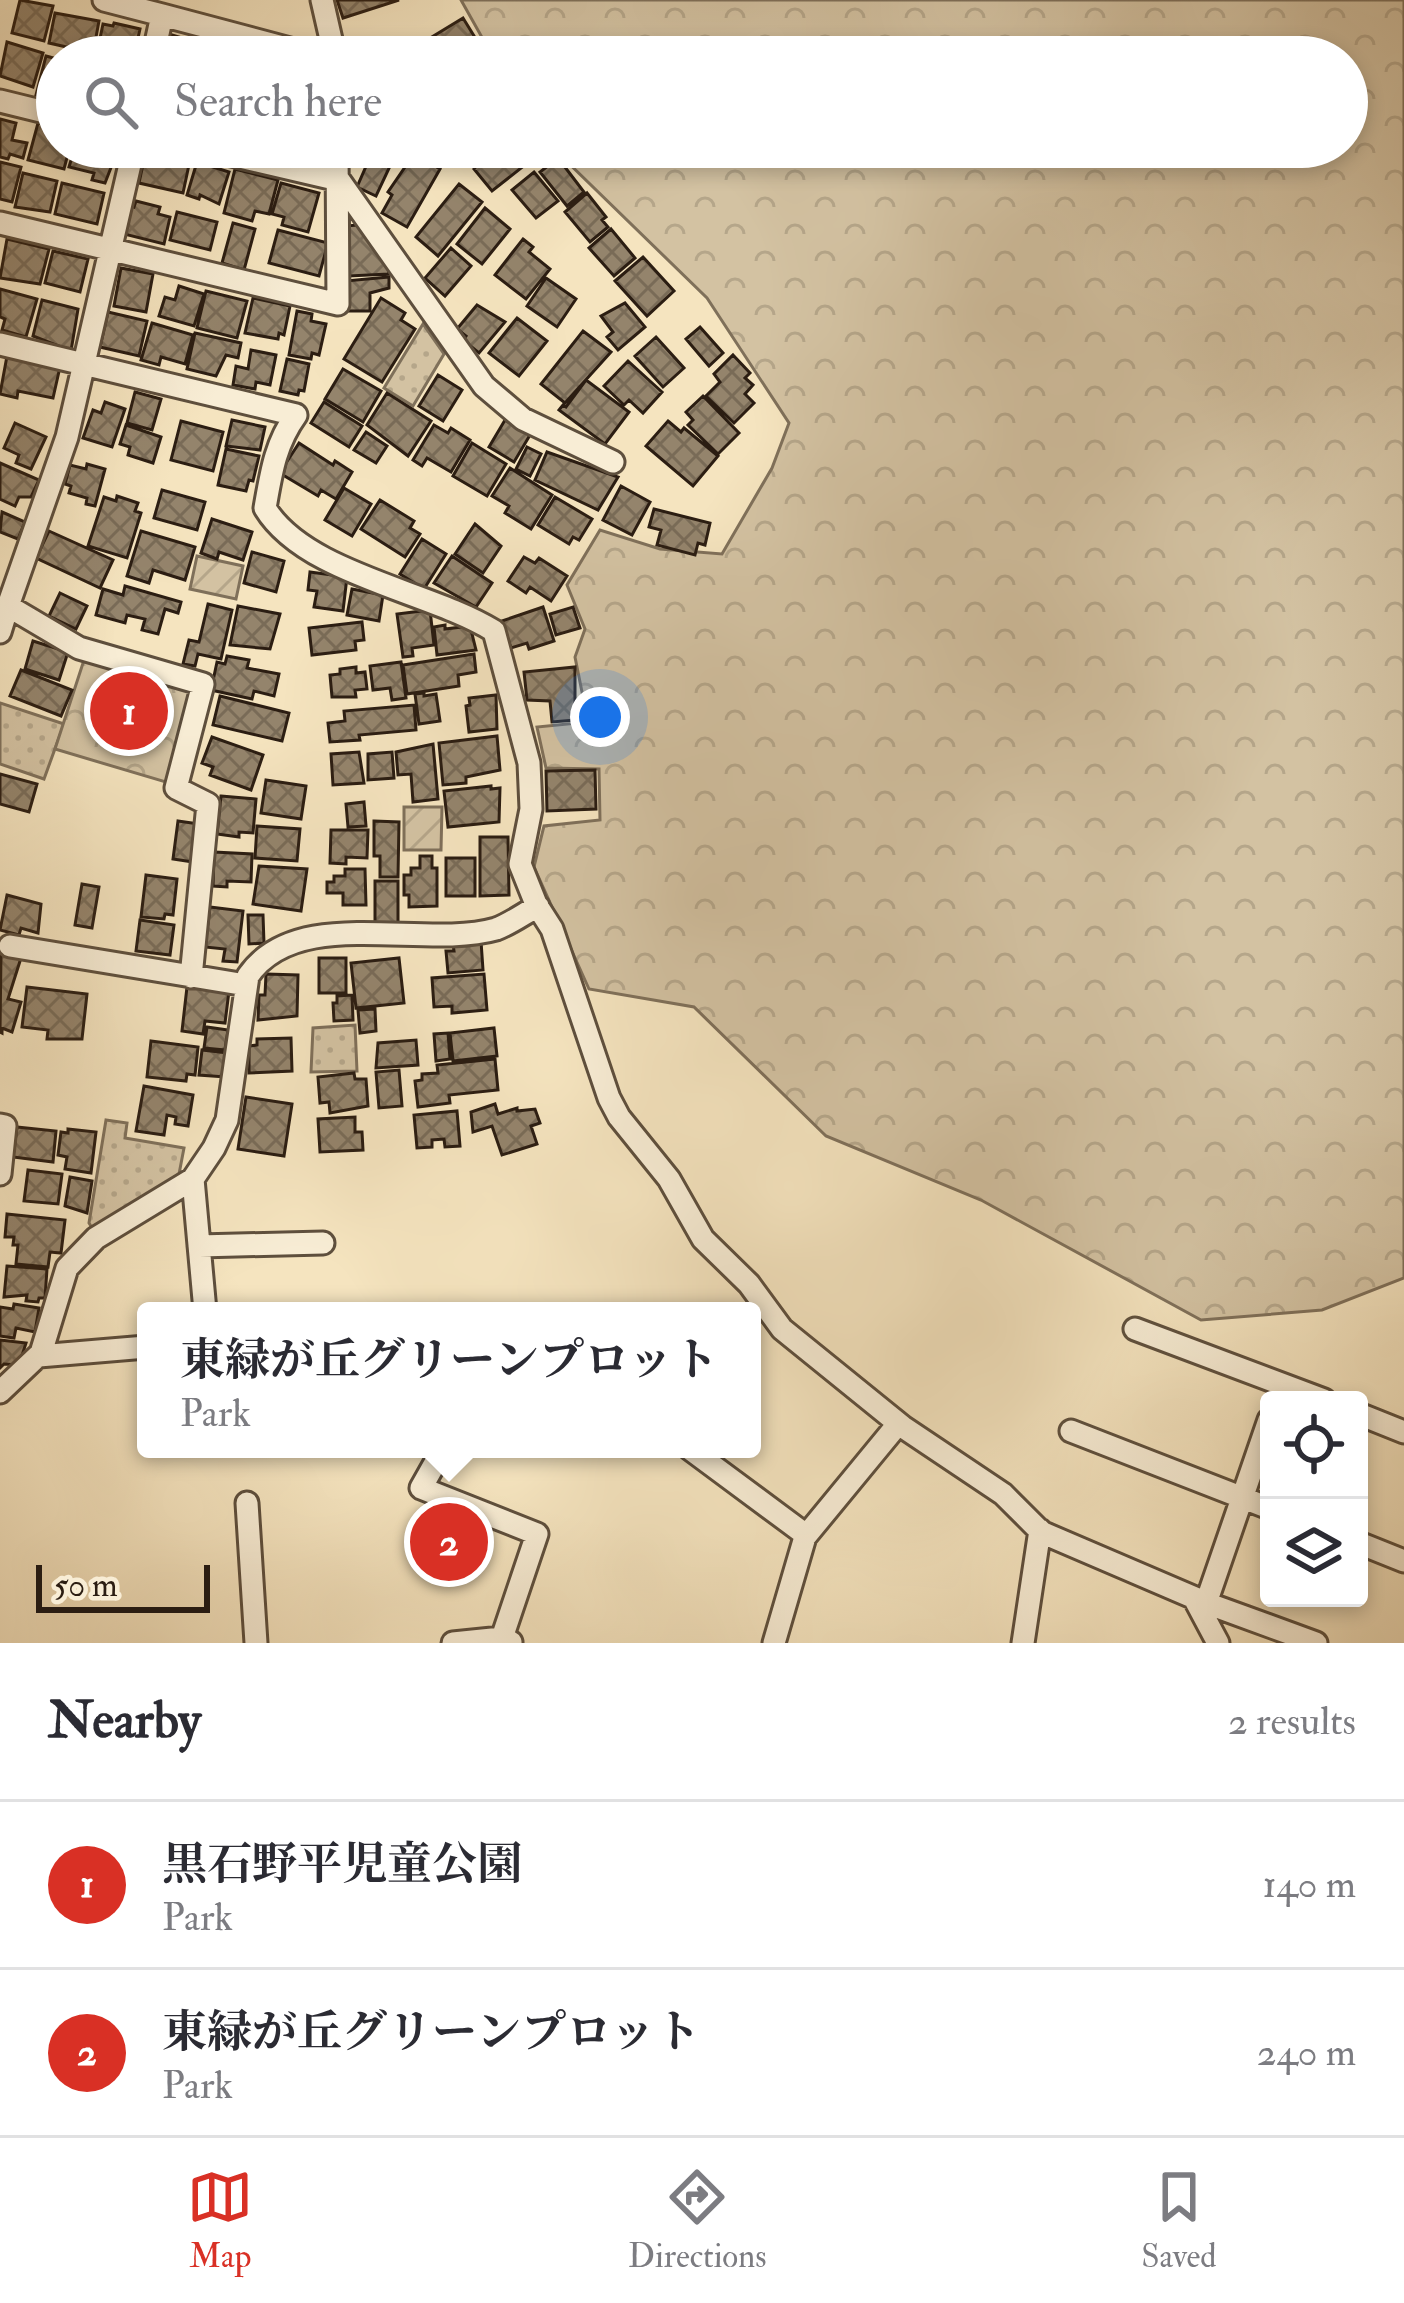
<!DOCTYPE html>
<meta charset="utf-8">
<style>
body{margin:0;font-family:"IM FELL Double Pica","Noto Serif JP",serif;background:#f2f2f3;color:#2b2b33}
.controls{position:absolute;right:36px;bottom:36px;display:grid;overflow:hidden;border-radius:12px;box-shadow:0 6px 18px #0003}
.controls button{width:108px;height:108px;display:grid;place-items:center;padding:0;border:0;border-bottom:3px solid #e1e1e2;background:#fff;color:#2b2b33;font:60px sans-serif}
.scale{position:absolute;left:36px;bottom:30px;width:174px;box-sizing:border-box;padding-left:12px;border:6px solid #2b1d12;border-top:0;font-size:33px;line-height:42px;white-space:nowrap;color:#2b1d12;-webkit-text-stroke:9px #f8edd5;paint-order:stroke}
.you{position:absolute;left:600px;top:717px;width:42px;height:42px;margin:-30px;border:9px solid #fff;border-radius:50%;background:#1a73e8;box-shadow:0 0 0 18px #1a73e833}
.badge{display:grid;place-items:center;width:78px;height:78px;border-radius:50%;background:#d93025;color:#fff;font-size:39px;font-weight:700}
.pin{position:absolute;translate:-50% -50%;border:6px solid #fff;box-shadow:0 3px 12px #0006}
.popup{position:absolute;left:137px;top:1302px;width:624px;height:156px;box-sizing:border-box;display:grid;place-content:center;border-radius:12px;background:#fff;filter:drop-shadow(0 3px 9px #0005);font-size:39px;white-space:nowrap;color:#7c7c81}
.popup b{font-size:45px;color:#2b2b33}
.popup::after{content:'';position:absolute;left:50%;top:100%;margin-left:-24px;border:24px solid transparent;border-top-color:#fff}
.list{margin:0;padding:0;list-style:none}
h2{display:flex;justify-content:space-between;align-items:center;height:156px;margin:0;padding:0 48px;font-size:51px}
h2 small{font-size:39px;font-weight:400;color:#7c7c81}
.list li{display:grid;grid-template-columns:78px 1fr auto;gap:36px;align-items:center;box-sizing:border-box;height:168px;padding:0 48px;border-top:3px solid #e1e1e2}
.list b{display:block;font-size:45px;white-space:nowrap}
.list p{margin:0;font-size:39px;white-space:nowrap;color:#7c7c81}
.list em{font-size:39px;font-style:normal;color:#7c7c81}
.icon{flex:none;width:66px;height:66px;fill:none;stroke:currentColor;stroke-width:2;stroke-linecap:round;stroke-linejoin:round}
.map{position:relative;flex:none;width:1404px;height:1643px;overflow:hidden}
.search{position:absolute;background:#fff;box-shadow:0 6px 18px #0003;left:36px;right:36px;top:36px;height:132px;display:flex;align-items:center;gap:30px;box-sizing:border-box;padding:0 42px;border-radius:66px;color:#7c7c81;font-size:45px}
.sheet{height:492px;background:#fff}
nav{display:flex;justify-content:space-around;align-items:center;box-sizing:border-box;height:168px;border-top:3px solid #e1e1e2;background:#fff;font-size:33px;color:#7c7c81}
nav a{display:grid;justify-items:center;gap:6px}
nav .on{color:#d93025}
.map>svg:first-child{display:block}
.grass{fill:url(#grass-dots);stroke:#7f705a;stroke-width:3}
.forest{fill:url(#forest-crowns);stroke:#7f705a;stroke-width:3}
.garden{fill:url(#garden-furrows);stroke:#7f705a;stroke-width:3}
.building{fill:url(#building-cross-hatch);stroke:#2b1d12;stroke-width:3}
.lines{fill:none;stroke-linecap:round;stroke-linejoin:round}
.minor-casing{stroke:#5e4f3d;stroke-width:27}
.minor{stroke:#f8edd5;stroke-width:21}
</style>
<div class="map">
<svg width="1404" height="1643" viewBox="0 0 1404 1643">
<defs>
<pattern id="grass-dots" width="8" height="8" patternUnits="userSpaceOnUse" patternTransform="scale(3)"><rect width="8" height="8" fill="#d3c2a2"/><path d="M2 2h.1M6 6h.1" fill="none" stroke="#b5a68a" stroke-width="1.8" stroke-linecap="round"/></pattern>
<pattern id="forest-crowns" width="20" height="18" patternUnits="userSpaceOnUse" patternTransform="scale(3)"><rect width="20" height="18" fill="#d3c2a2"/><path d="M2 6a3 3 0 1 1 6 0M12 15a3 3 0 1 1 6 0" fill="none" stroke="#b5a68a"/></pattern>
<pattern id="garden-furrows" width="10" height="10" patternUnits="userSpaceOnUse" patternTransform="scale(3)"><rect width="10" height="10" fill="#d3c2a2"/><path d="M-1 1l2-2M0 10L10 0M9 11l2-2" fill="none" stroke="#b5a68a"/></pattern>
<pattern id="building-cross-hatch" width="8" height="8" patternUnits="userSpaceOnUse" patternTransform="scale(3)"><rect width="8" height="8" fill="#94846c"/><path d="M0 0l8 8M0 8l8-8" fill="none" stroke="#796b57"/></pattern>
</defs>
<rect width="100%" height="100%" fill="#f5e4bf"/>
<filter id="stains"><feTurbulence type="fractalNoise" baseFrequency=".00167" numOctaves="4"/><feColorMatrix values="0 0 0 0 .2 0 0 0 0 .09 0 0 0 0 .02 0 0 0 .5 -.17"/></filter>
<radialGradient id="worn" r=".72"><stop offset=".6" stop-color="#630" stop-opacity="0"/><stop offset="1" stop-color="#630" stop-opacity=".3"/></radialGradient>
<!-- grass -->
<path class="grass" d="M423 324 444 354 413 406 384 388Z
M0 703 64 724 44 779 0 764Z
M355 1025 357 1071 311 1072 313 1028Z
M106 1120 127 1123 125 1138 184 1148 179 1174 94 1231 89 1223Z"/>
<!-- forest -->
<path class="forest" d="M461 0H1404V1278L1322 1310 1201 1320 981 1200 826 1136 694 1007 589 989 534 867 544 826 600 820 599 769 546 768 537 727 588 722 575 657 585 629 567 585 600 530 660 549 722 554 772 468 789 423 707 298 552 147H1347V57H493Z
M84 660 190 690 193 698 169 783 55 749Z"/>
<!-- garden -->
<path class="garden" d="M197 556 243 566 236 599 190 589Z
M404 807H442L441 850H404Z"/>
<!-- building -->
<path class="building" d="M20 0 53 6 44 41 12 33Z
M337 0H399L343 18Z
M55 13 99 21 93 53 49 43Z
M463 18 487 57H431L422 43Z
M114 23 140 29 138 38 143 39 138 57 97 53 103 24 113 26Z
M172 35 212 47 209 57H166Z
M7 42 43 53 33 87 0 76Z
M46 56 57 59V105L35 99Z
M0 119 16 123 12 140 27 143 23 158 10 154 8 159 0 157Z
M38 123 57 128V147L69 150 64 169 28 160Z
M75 147H111L110 150 117 152 105 183 92 180 94 173 69 167Z
M351 147H399L376 196 357 187 367 164 347 155Z
M492 147H544L545 149 492 191 474 169Z
M146 150 190 160 183 193 139 183Z
M414 154 440 169 407 227 382 213 392 195 388 192Z
M558 158 584 192 567 206 540 172Z
M0 162 21 167 12 202 0 199Z
M197 162 229 172 219 204 200 195 199 199 187 195Z
M235 169 278 180 269 214 255 211 252 221 224 213Z
M534 172 558 201 536 218 512 190Z
M23 173 57 181 50 212 15 207Z
M62 183 104 193 97 224 55 214Z
M281 183 319 193 308 232 282 225 284 217 272 214Z
M459 184 482 202 438 256 416 237Z
M587 193 606 217 602 220 608 227 590 242 565 212Z
M136 201 160 207 158 214 170 217 164 244 124 234 131 206 134 207Z
M485 208 510 229 482 264 457 244Z
M177 212 217 222 210 250 170 240Z
M233 223 255 229 244 270 222 263Z
M357 225 388 266 389 274 349 276 346 226Z
M611 229 635 258 614 276 589 248Z
M278 230 328 243 319 276 269 263Z
M7 239 49 249 40 284 0 278Z
M523 239 533 247 529 252 550 269 526 299 495 275Z
M451 248 471 266 445 296 425 278Z
M53 251 88 259 80 292 45 283Z
M643 257 674 291 647 316 615 281Z
M121 268 153 274 146 312 114 306Z
M389 277V288L370 293V311H346L345 281Z
M546 278 576 299 557 327 527 306Z
M179 286 204 294 194 326 159 316 165 297 175 300Z
M0 289 37 299 26 337 2 330 5 319 0 317Z
M206 291 247 301 237 338 197 328Z
M253 298 290 306 284 335 279 333 278 339 245 333Z
M381 298 405 313 401 320 415 329 382 382 344 359Z
M42 300 78 309 71 351 33 336Z
M625 303 645 327 618 350 607 337 613 332 601 316Z
M477 305 505 322 479 353 463 340 466 336 457 329Z
M297 311 312 314 311 321 326 324 319 355 312 353 311 359 289 355Z
M108 312 147 321 139 356 100 347Z
M517 318 547 341 519 376 489 353Z
M152 323 193 335 185 364 161 357 159 365 141 360Z
M700 327 723 353 709 366 686 339Z
M583 331 611 352 565 403 541 384Z
M195 333 241 343 238 358 226 355 216 376 187 369Z
M656 337 684 368 663 387 635 356Z
M251 350 276 355 270 385 256 382 255 389 233 385 236 366 248 369Z
M733 355 750 373 745 378 753 385 745 394 754 403 734 423 706 396 720 382 714 374Z
M7 356 60 367 53 398 18 391 17 398 0 394Z
M287 359 309 364 304 391 299 390 298 395 280 391Z
M628 361 662 392 643 413 629 400 624 405 604 386Z
M343 369 381 391 363 422 325 399Z
M438 375 462 390 443 421 419 406Z
M586 380 629 412 605 444 559 410 563 405 566 407Z
M135 392 161 399 152 430 127 423Z
M387 393 431 421 408 456 367 425Z
M703 396 739 433 718 454 688 425 693 420 686 412Z
M105 402 125 409 112 447 83 438 93 410 101 413Z
M324 402 362 426 349 447 311 423Z
M232 420 265 427 260 450 226 446Z
M505 420 530 435 514 462 489 447Z
M181 421 223 432 213 471 171 460Z
M668 421 681 432 684 428 718 456 693 486 646 446Z
M15 423 46 437 31 469 16 463 19 455 4 448Z
M126 425 161 437 153 463 128 455 130 447 120 444Z
M434 425 448 433 451 428 470 440 451 472 427 458 422 466 413 460Z
M366 432 387 446 376 463 354 450Z
M299 443 333 465 335 461 352 472 336 499 321 490 318 496 283 475 286 463Z
M472 443 506 464 487 496 453 476Z
M527 447 541 454 530 476 516 469Z
M226 449 259 456 253 481 249 480 246 491 218 485Z
M547 452 618 477 598 510 535 480Z
M0 463 39 480 31 497H19L15 506 0 499Z
M87 464 105 469 95 506 86 504 87 498 69 493 71 486 65 484 70 465 86 469Z
M510 468 552 495 531 529 505 513 509 506 492 496Z
M621 486 650 502 632 535 603 520Z
M344 488 371 504 352 536 325 520Z
M162 490 205 502 197 530 154 518Z
M117 496 138 503 135 511 141 513 127 558 88 546 104 497 116 501Z
M555 497 592 519 579 540 573 537 569 544 538 525Z
M380 500 414 521 410 528 420 534 405 557 361 529Z
M654 509 710 523 705 545 698 543 695 555 657 545 661 530 649 527Z
M2 512 25 522 18 539 0 532Z
M212 519 252 532 243 560 219 552 217 559 201 553Z
M475 524 501 546 483 573 455 554Z
M49 531 113 560 100 588 36 558Z
M141 531 195 547 185 580 153 570 149 583 127 576Z
M422 539 446 554 424 589 400 574Z
M252 552 284 561 276 592 244 583Z
M452 556 492 583 476 607 434 583Z
M524 557 535 563 539 558 567 576 551 601 530 587 526 593 508 581Z
M310 572 347 577 343 611 314 607 317 591 308 590Z
M125 586 181 602 178 613 165 609 158 634 142 630 145 619 127 615 125 623 96 615 103 589 123 595Z
M352 589 383 595 379 621 347 615Z
M60 593 87 606 76 629 49 616Z
M208 604 232 610 221 659 198 654 195 666 183 664 189 640 199 642Z
M238 606 280 614 270 649 230 645Z
M543 607 554 641 529 649 527 643 511 648 502 621Z
M573 607 580 628 556 635 550 614Z
M430 610 434 645 412 648 413 656 403 657 397 614Z
M362 622 364 640 355 641 356 650 312 655 309 628Z
M445 625V629L470 626 476 650 437 655 434 627Z
M33 641 68 652 59 680 25 669Z
M474 654 476 672 458 675 459 686 407 694 403 665Z
M227 656 249 660 247 668 279 674 274 696 254 691 252 699 211 690 217 662 225 664Z
M401 662 406 698 392 700 390 688 373 690 370 666Z
M356 667V673L365 672 367 689 355 690 356 697H332L330 675 340 674V669Z
M575 667V720L552 722 550 701 527 700 524 672Z
M21 670 72 690 61 716 10 696Z
M424 693V696L436 694 440 721 419 724 415 694Z
M496 695 497 729 469 732 466 706 470 705 469 698Z
M220 696 289 713 282 741 213 725Z
M414 705 416 730 359 735 360 740 330 742 328 723 345 721 344 711Z
M497 736 500 770 466 777V783L443 785 439 743Z
M212 737 263 755 251 790 210 775 213 767 202 763Z
M433 744 438 799 413 802 411 774 398 775 396 752Z
M359 752 364 783 333 785 331 754Z
M392 752 394 778 368 780V754Z
M595 770 596 809 547 811 546 771Z
M0 774 37 784 29 812 0 804Z
M266 780 306 786 301 819 261 813Z
M491 786V789L500 788 499 822 448 827 444 791Z
M221 796 256 799 253 833 239 832V837L217 834Z
M364 802 366 826 348 827 346 804Z
M178 821 199 824 193 862 173 859Z
M374 821 399 822 398 877H380V856H374Z
M257 826 300 829 297 861 255 858Z
M331 830H368L367 858 346 857V864L330 863Z
M480 837H508L509 895 480 896Z
M214 852 252 854 251 882 227 881V887L213 886Z
M420 856H432V868H437V906L409 907V895H404V875H411V868H420Z
M446 858H475V896H446Z
M259 866 307 869 301 911 253 904Z
M345 869H365L366 905H343V893H327V882H334V876H345Z
M146 875 177 879 173 915 165 914 164 919 141 917Z
M375 881H398V924H375Z
M82 884 99 887 92 928 75 925Z
M7 895 41 904 38 933 21 928 19 935 0 930Z
M210 907 243 911 237 962 223 961 225 949 205 947Z
M248 915H263L264 943 249 944Z
M140 920 174 925 170 955 136 951Z
M481 941 483 970 448 973 446 951H454L453 944Z
M1 952 21 958 8 999 21 1002 12 1032 2 1028V1033L0 1032Z
M319 958H346V993H319Z
M399 958 404 1003 356 1008 351 963Z
M266 974 298 975 297 1016 258 1020 259 995H265Z
M484 974 487 1010 452 1013V1006L434 1007 432 978Z
M27 987 87 994 82 1039H47L48 1030 22 1027Z
M187 987 229 991 225 1023 205 1021 203 1034 182 1031Z
M352 995 353 1020 334 1021 333 1003H337V996Z
M375 1009 376 1031 360 1033 358 1010Z
M207 1027 228 1030 225 1050 204 1048Z
M494 1028 497 1056 453 1061 450 1033Z
M448 1033 450 1059 436 1061 434 1034Z
M291 1038 292 1071 249 1073V1046L257 1045V1039Z
M416 1040 418 1065 376 1068 378 1043Z
M151 1041 198 1047 195 1075 187 1074 186 1081 147 1077Z
M202 1050 228 1053 225 1077 199 1075Z
M495 1059 498 1090 449 1095 450 1103 418 1107 415 1081 422 1080V1074L438 1073 437 1065Z
M399 1070 402 1106 379 1108 376 1072Z
M354 1073 355 1079H366L368 1106 330 1113 329 1102 320 1103 318 1077Z
M144 1086 193 1095 188 1126 175 1124 176 1117 167 1115 164 1135 136 1131Z
M246 1097 292 1104 284 1156 238 1149Z
M495 1104 498 1114 517 1108V1111L535 1109 540 1123 531 1126 537 1144 502 1155 492 1126 473 1132 471 1112Z
M457 1111 460 1146 445 1147 444 1139 432 1140V1147L417 1148 414 1115Z
M355 1117V1132H362L363 1150 320 1152 318 1119Z
M17 1127 56 1131 53 1162 13 1157Z
M68 1129 96 1132 91 1173 65 1169 67 1157 58 1155 61 1132 68 1133Z
M28 1170 62 1174 58 1204 24 1201Z
M70 1177 92 1181 87 1213 65 1206Z
M7 1214 65 1220 61 1253 50 1252 48 1267 16 1264 18 1245H13L14 1237H5Z
M7 1266 47 1269 45 1298H39L38 1302 26 1301 27 1295 4 1297Z
M14 1304 39 1308 35 1332 16 1328 14 1338 0 1336V1307L13 1309Z
M0 1340 26 1343 19 1365 4 1364 0 1368Z"/>
<g class="lines">
<!-- minor casing -->
<g class="minor-casing">
<path id="minor" d="M104 0 162 15
M322 0 335 57
M153 57 162 15 320 57
M0 101 57 115
M134 147 67 437 8 606 79 648 203 684 176 788 208 804 191 977
M197 147 339 180 484 386 523 419 613 462
M0 223 338 304 337 147
M0 344 296 415C275 444 271 474 265 508 305 574 430 591 494 631L529 763 531 809 520 864 536 904 552 929 609 1098 619 1117 669 1179 703 1239 749 1284 782 1329 903 1427 1003 1494 1041 1532 1209 1604 1316 1643
M0 632 8 606
M10 946 246 985
M0 1125 5 1126 0 1174
M193 1179 205 1311
M199 1246 323 1243
M1135 1329 1324 1400
M39 1356 146 1347
M0 1392 41 1353 67 1268 96 1238 193 1179 214 1148 227 1120 248 976C297 904 423 950 496 929 510 924 525 913 538 906
M1359 1414 1404 1432
M1071 1431 1269 1508
M443 1449 421 1488 537 1534 502 1638
M690 1449 806 1535
M247 1503 256 1643
M1359 1543 1404 1561
M1194 1598 1218 1643
M1206 1603 1269 1420
M453 1643 502 1638 511 1642
M774 1643 805 1537 898 1424
M1023 1643 1040 1530"/>
</g>
<!-- minor -->
<use href="#minor" class="minor"/>
</g>
<rect width="100%" height="100%" filter="url(#stains)"/>
<rect width="100%" height="100%" fill="url(#worn)"/>
</svg>
<div class="controls">
<button><svg class="icon" aria-label="locate" viewBox="0 0 24 24"><circle cx="12" cy="12" r="6"/><path d="M12 2v4M12 18v4M2 12h4M18 12h4"/></svg></button>
<button><svg class="icon" aria-label="layers" viewBox="0 0 24 24"><path d="M12 4l9 5-9 5-9-5zM3 14l9 5 9-5"/></svg></button>
</div>
<div class="scale">50 m</div>
<div class="you"></div>
<div class="pin badge" style="left:129px;top:711px">1</div>
<div class="pin badge" style="left:449px;top:1542px">2</div>
<div class="popup"><b>東緑が丘グリーンプロット</b>Park</div>
<div class="search"><svg class="icon" aria-label="search" viewBox="0 0 24 24"><circle cx="10" cy="10" r="6"/><path d="M15 15l6 6"/></svg>Search here</div>
</div>
<section class="sheet">
<h2>Nearby<small>2 results</small></h2>
<ul class="list">
<li><span class="badge">1</span><div><b>黒石野平児童公園</b><p>Park</p></div><em>140 m</em></li>
<li><span class="badge">2</span><div><b>東緑が丘グリーンプロット</b><p>Park</p></div><em>240 m</em></li>
</ul>
</section>
<nav>
<a class="on"><svg class="icon" aria-label="map" viewBox="0 0 24 24"><path d="M3 6l6-2 6 2 6-2v14l-6 2-6-2-6 2zM9 4v14M15 6v14"/></svg>Map</a>
<a><svg class="icon" aria-label="directions" viewBox="0 0 24 24"><path d="M12 3l9 9-9 9-9-9zM9 14v-3h6M13 9l2 2-2 2"/></svg>Directions</a>
<a><svg class="icon" aria-label="saved" viewBox="0 0 24 24"><path d="M7 4h10v16l-5-4-5 4z"/></svg>Saved</a>
</nav>
